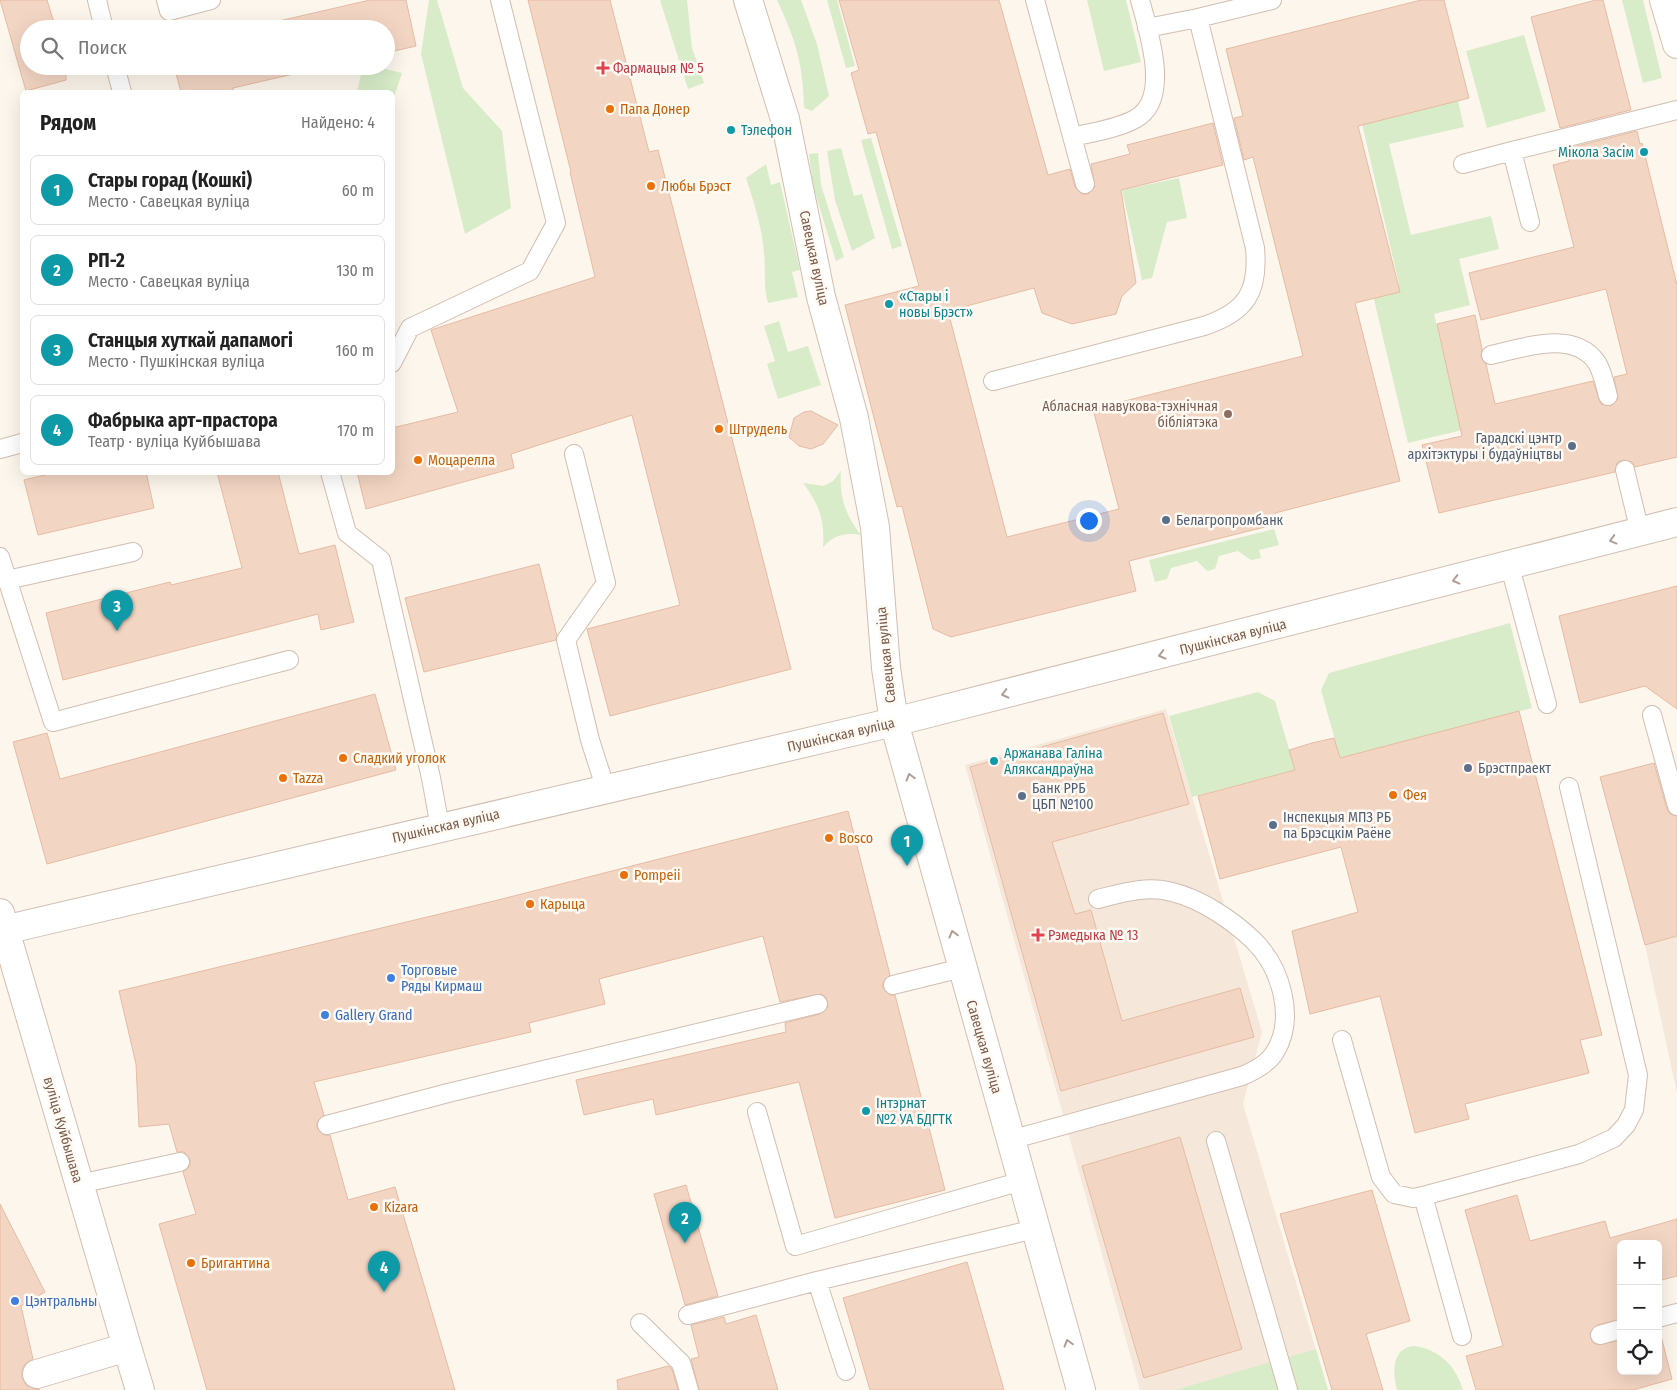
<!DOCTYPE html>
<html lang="ru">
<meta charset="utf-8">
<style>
body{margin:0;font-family:"Fira Sans Condensed",sans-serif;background:#f6f6f6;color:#222}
.controls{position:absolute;right:15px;bottom:15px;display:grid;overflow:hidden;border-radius:8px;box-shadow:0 5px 20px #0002}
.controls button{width:45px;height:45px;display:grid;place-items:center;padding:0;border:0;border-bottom:1px solid #e0e0e0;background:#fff;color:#222;font:25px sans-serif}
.you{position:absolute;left:1088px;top:520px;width:18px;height:18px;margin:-12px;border:4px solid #fff;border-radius:50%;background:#1a73e8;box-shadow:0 0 0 8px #1a73e833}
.badge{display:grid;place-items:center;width:32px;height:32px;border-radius:50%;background:#e76f51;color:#fff;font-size:16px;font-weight:700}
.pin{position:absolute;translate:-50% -41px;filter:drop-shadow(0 1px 2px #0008)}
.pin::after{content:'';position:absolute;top:26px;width:18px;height:15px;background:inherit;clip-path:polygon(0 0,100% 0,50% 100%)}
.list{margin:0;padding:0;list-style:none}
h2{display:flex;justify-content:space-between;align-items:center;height:65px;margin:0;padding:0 20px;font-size:21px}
h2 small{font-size:16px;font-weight:400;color:#767676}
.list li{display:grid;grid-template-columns:32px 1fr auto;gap:15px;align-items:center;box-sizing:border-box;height:70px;margin:0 10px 10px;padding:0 10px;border:1px solid #e0e0e0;border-radius:8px}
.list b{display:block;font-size:19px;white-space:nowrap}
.list p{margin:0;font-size:16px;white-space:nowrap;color:#767676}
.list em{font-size:16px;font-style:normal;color:#767676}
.icon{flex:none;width:28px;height:28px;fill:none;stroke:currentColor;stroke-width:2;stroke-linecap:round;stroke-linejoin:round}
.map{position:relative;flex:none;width:1677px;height:1390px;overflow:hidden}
.search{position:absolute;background:#fff;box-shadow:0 5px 20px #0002;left:20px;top:20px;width:375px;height:55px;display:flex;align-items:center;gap:12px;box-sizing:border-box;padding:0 18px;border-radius:28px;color:#767676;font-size:19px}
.panel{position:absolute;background:#fff;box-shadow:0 5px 20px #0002;left:20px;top:90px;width:375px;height:385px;border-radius:8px}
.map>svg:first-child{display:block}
.residential{fill:#f5e8da}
.green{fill:#d8ecc9}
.building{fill:#f3d5c3;stroke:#e6bba3}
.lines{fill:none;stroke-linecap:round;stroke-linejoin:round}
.lane-casing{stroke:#d1beb0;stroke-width:20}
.street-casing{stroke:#d1beb0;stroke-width:30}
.secondary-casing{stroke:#d6c0b0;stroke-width:30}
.lane{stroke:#fff;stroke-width:18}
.street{stroke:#fff;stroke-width:28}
.secondary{stroke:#fff;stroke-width:28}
.oneway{stroke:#af9d94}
.health-dot{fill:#e0444e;stroke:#fffaf3;stroke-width:2}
.food-dot{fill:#e8710a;stroke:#fffaf3;stroke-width:2}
.culture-dot{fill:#0f9aa8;stroke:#fffaf3;stroke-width:2}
.education-dot{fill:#8d6e63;stroke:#fffaf3;stroke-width:2}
.service-dot{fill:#5c6f8a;stroke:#fffaf3;stroke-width:2}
.shop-dot{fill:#3f7fe0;stroke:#fffaf3;stroke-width:2}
.labels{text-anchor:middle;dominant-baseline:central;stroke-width:5;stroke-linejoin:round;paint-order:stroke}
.health-label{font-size:14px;fill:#be3a42;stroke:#fffaf3;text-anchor:start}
.food-label{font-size:14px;fill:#c56008;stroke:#fffaf3;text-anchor:start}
.culture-label{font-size:14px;fill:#0d838f;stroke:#fffaf3;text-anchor:start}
.street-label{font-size:14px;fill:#7a5c4d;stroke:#fffaf3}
.education-label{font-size:14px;fill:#785e54;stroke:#fffaf3;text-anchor:end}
.service-label{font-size:14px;fill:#4e5e75;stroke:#fffaf3;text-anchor:start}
.shop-label{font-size:14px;fill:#366cbe;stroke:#fffaf3;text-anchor:start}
</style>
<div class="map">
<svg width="1677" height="1390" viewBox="0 0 1677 1390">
<rect width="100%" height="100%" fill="#fdf6ec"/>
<!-- residential -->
<path class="residential" d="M1166 709 1262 1032 1243 1104 1328 1390H1140L965 765Z
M1677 936V1093L1645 945Z"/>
<!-- green -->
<path class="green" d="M429 0H437L463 88 502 131 511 208 465 234 421 54Z
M660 0H687L692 48 704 83 688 89Z
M777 0H801L817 44 829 96 812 111 804 108C803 63 796 41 777 0Z
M827 0H837L855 66 846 68Z
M1087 0H1126L1141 62 1104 71Z
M1622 0H1643L1662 78 1643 83Z
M1524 35 1546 111 1487 128 1466 51Z
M363 66H373L402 73 393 100 392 92H357Z
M1456 92 1464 127 1389 144 1411 235 1491 216 1499 249 1459 259 1470 305 1434 314 1462 430 1408 443 1372 291 1399 284 1360 115Z
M871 138 902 246 892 249 861 140Z
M841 148 854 196 862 194 875 238 852 251 835 200 827 151Z
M818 153 821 185 844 257 836 261 813 186 809 154Z
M766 164 771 185 780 182 800 270 792 272 798 297 768 303C763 286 766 270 764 253 762 227 754 203 746 178Z
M1179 178 1187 218 1167 222 1152 278 1142 280 1122 190Z
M779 321 788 352 808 346 821 385 778 399 767 364 775 361 764 326Z
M841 471C839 496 845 515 861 535 845 532 834 535 823 547 825 520 819 504 803 483L824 486 833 481Z
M1274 529 1279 545 1259 550 1261 558 1251 560 1238 551 1219 556 1215 569 1207 571 1197 561 1171 568 1167 579 1155 582 1149 560Z
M1510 623 1532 708 1340 758 1321 690 1329 673Z
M1258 692 1275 701 1295 770 1192 797 1169 716Z
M1414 1346C1439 1349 1456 1366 1463 1390H1397C1392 1372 1392 1348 1414 1346Z
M1316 1349 1328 1390H1175Z"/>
<!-- building -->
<path class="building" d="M0 0H47L56 29H29V66H66V80L26 91Z
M370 0H406L416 46 386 53V29H244Z
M528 0H610L649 152 658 150 791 669 610 716 587 629 680 605 632 415 511 454 514 468 366 509 357 472H392V428L458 412 431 330 595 277 570 172H571Z
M839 0H999L1048 175 1070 169 1075 187 1082 194H1088L1095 187 1091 164 1130 154 1127 145 1213 123 1223 165 1121 190 1136 283 1122 296 1116 314 1072 324 1042 313 1034 288 948 311 1007 537 1119 509 1093 409 1303 356 1253 157 1244 160 1234 118 1243 116 1226 49 1421 0H1444L1469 98 1358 126 1400 292 1355 303 1400 481 1275 513 1277 524 1129 561 1136 591 951 637 933 629 902 506 897 507 845 305 919 286 876 132 868 134 851 73 859 70Z
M1596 0H1603L1631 110 1560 128 1531 17Z
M174 66H328L233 88 234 92H181Z
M1637 131 1640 144 1642 143 1677 285V457L1635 467 1632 462 1623 460 1617 463 1615 472 1439 513 1422 445 1462 436 1437 324 1475 315 1482 349 1481 357 1486 364 1495 404 1593 381 1601 404 1611 406 1618 399 1614 377 1627 374 1606 289 1481 320 1469 273 1574 247 1553 165 1569 161 1565 149Z
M811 411 838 425 823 444 811 449 799 446 789 437 794 418 804 412Z
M57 472H146L154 508 38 535 24 480Z
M217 472H278L299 554 335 545 354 622 321 630 318 614 63 680 46 613 170 582 171 585 242 568Z
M539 564 557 636 556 640 424 672 405 598Z
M1677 586V709L1645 686 1580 703 1559 616Z
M375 694 396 770 47 864 13 742 47 733 60 779Z
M1519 711 1602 1035 1580 1040 1589 1073 1465 1104 1469 1119 1415 1133 1380 996 1310 1014 1292 931 1358 912 1341 847 1220 879 1198 796 1295 770 1289 750 1312 743 1334 738 1340 758Z
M1163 713 1189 804 1052 842 1075 914 1091 910 1122 1021 1240 988 1254 1037 1061 1091 970 767Z
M1654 763 1667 809 1670 814 1677 816V936L1645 945 1600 777Z
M848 811 890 975 883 982V988L890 995H895L945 1190 835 1218 799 1082 656 1115 653 1099 584 1115 576 1080 786 1032 785 1023 820 1014 828 1007 826 997 821 994 780 1002 763 936 599 979 605 1004 529 1023 531 1032 314 1082 324 1115 317 1122V1128L324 1135H330L348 1200 395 1187 455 1390H207L159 1224 196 1214 183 1172 190 1166V1160L184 1152H177L169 1124 139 1127 136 1064 119 991 498 900Z
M1180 1137 1242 1349 1144 1378 1082 1166Z
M686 1185 718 1296 685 1305 654 1194Z
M1372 1190 1410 1321 1366 1334 1383 1390H1332L1280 1214Z
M1517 1195 1530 1241 1605 1221 1610 1238 1677 1219V1276L1658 1281V1244H1621V1319L1597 1325 1590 1333 1592 1342 1598 1345 1621 1340V1371H1658L1659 1328 1672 1379 1633 1390H1476L1466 1356 1503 1346 1465 1210Z
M0 1204 45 1292 21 1306 33 1359 25 1364 22 1370V1378L27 1386 40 1390H0Z
M967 1262 1004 1390H870L843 1298Z
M756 1315 778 1390H699L691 1359 699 1357 691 1325 724 1317 726 1324Z
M668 1366 672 1369 678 1390H618L617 1380Z"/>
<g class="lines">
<!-- lane casing -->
<g class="lane-casing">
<path id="lane" d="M97 0 104 29
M166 0 169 11 211 0
M1035 0 1085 184
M1147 28 1198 18
M115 66 122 92
M1073 137C1093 132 1117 129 1135 119 1172 100 1148 30 1140 0
M1463 164 1512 151
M1530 222 1512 151 1677 110
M1491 355C1523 348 1574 329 1597 363 1603 373 1605 385 1608 396
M392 363 410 328 530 271 556 223 500 0
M993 381 1204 326C1246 312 1259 292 1255 248L1198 18 1272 0
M0 449 22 443
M574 454 606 583 566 640 590 740 606 790
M1625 470 1640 532
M330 472 347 533 381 560 431 778 440 827
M0 557 53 722 289 660
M1510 567 1547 704
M7 580 133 552
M1652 715 1677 806
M893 985 962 968
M1342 1040 1381 1177 1394 1194 1413 1198 1423 1196 1579 1154 1614 1138 1626 1125 1634 1110 1638 1075 1569 787
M757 1112 795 1246 1022 1181
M327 1125 448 1093 818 1004
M1010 1140 1242 1076C1254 1071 1268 1064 1275 1052 1296 1018 1281 967 1253 940 1232 920 1201 899 1172 892 1147 885 1122 893 1098 899
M1216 1141 1288 1390
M79 1184 180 1162
M1423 1196 1462 1336
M817 1281 846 1371
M688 1315 817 1281 1035 1229
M1658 1318 1677 1313
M640 1323 681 1363 689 1390
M1600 1335 1621 1329"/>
</g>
<!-- street casing -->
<g class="street-casing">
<path id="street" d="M748 0 785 119 821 297 854 418 875 527 886 668 894 722 1081 1390
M0 913 127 1347 37 1374
M0 931 894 722 1677 522
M127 1347 140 1390"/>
</g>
<!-- secondary casing -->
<g class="secondary-casing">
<path id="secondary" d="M1664 0 1677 44"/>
</g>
<!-- lane -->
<use href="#lane" class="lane"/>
<!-- street -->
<use href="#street" class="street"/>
<!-- secondary -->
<use href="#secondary" class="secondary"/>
</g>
<!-- one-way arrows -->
<defs><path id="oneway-chevron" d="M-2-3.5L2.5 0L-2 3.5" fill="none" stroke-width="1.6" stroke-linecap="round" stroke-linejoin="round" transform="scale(1.25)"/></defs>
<g class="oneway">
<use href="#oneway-chevron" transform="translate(1613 540) rotate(165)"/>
<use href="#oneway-chevron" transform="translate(1456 580) rotate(166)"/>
<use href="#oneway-chevron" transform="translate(1162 655) rotate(166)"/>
<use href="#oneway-chevron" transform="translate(1005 694) rotate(166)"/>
<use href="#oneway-chevron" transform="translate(910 777) rotate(-106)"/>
<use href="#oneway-chevron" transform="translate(953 934) rotate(-105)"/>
<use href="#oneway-chevron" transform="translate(1068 1343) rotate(-106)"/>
</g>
<!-- markers -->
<g class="health-dot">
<path d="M600.5 60.5h5v5h5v5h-5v5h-5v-5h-5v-5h5z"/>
<path d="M1035.5 927.5h5v5h5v5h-5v5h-5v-5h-5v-5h5z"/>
</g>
<g class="food-dot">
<circle cx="610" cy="109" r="5"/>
<circle cx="651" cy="186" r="5"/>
<circle cx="719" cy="429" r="5"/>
<circle cx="418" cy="460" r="5"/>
<circle cx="343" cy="758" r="5"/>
<circle cx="283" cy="778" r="5"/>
<circle cx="1393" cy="795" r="5"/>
<circle cx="829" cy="838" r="5"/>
<circle cx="624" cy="875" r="5"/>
<circle cx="530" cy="904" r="5"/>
<circle cx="374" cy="1207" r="5"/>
<circle cx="191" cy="1263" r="5"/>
</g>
<g class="culture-dot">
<circle cx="731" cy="130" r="5"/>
<circle cx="1644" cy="152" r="5"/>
<circle cx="889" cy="304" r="5"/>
<circle cx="994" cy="761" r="5"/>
<circle cx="866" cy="1111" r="5"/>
</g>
<circle class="education-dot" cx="1228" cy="414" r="5"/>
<g class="service-dot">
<circle cx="1572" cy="446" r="5"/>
<circle cx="1166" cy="520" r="5"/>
<circle cx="1468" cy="768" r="5"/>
<circle cx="1022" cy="796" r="5"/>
<circle cx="1273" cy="825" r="5"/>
</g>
<g class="shop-dot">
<circle cx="391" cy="978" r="5"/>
<circle cx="325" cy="1015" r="5"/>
<circle cx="15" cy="1301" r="5"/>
</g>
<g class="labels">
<!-- health labels -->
<g class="health-label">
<text x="613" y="68">Фармацыя № 5</text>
<text x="1048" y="935">Рэмедыка № 13</text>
</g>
<!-- food labels -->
<g class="food-label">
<text x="620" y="109">Папа Донер</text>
<text x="661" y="186">Любы Брэст</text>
<text x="729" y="429">Штрудель</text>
<text x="428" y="460">Моцарелла</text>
<text x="353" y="758">Сладкий уголок</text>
<text x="293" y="778">Tazza</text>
<text x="1403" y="795">Фея</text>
<text x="839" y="838">Bosco</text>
<text x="634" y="875">Pompeii</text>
<text x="540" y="904">Карыца</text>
<text x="384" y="1207">Kizara</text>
<text x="201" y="1263">Бригантина</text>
</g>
<!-- culture labels -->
<g class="culture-label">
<text x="741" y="130">Тэлефон</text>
<text x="1634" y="152" text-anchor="end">Мікола Засім</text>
<text x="899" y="296">«Стары і<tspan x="899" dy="16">новы Брэст»</tspan></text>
<text x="1004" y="753">Аржанава Галіна<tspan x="1004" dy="16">Аляксандраўна</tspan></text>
<text x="876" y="1103">Інтэрнат<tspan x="876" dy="16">№2 УА БДГТК</tspan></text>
</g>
<!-- street labels -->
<g class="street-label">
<text transform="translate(814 258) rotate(78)">Савецкая вуліца</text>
<text transform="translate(1233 637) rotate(-14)">Пушкінская вуліца</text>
<text transform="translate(886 655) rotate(-96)">Савецкая вуліца</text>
<text transform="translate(841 735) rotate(-13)">Пушкінская вуліца</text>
<text transform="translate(446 826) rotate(-13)">Пушкінская вуліца</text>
<text transform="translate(984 1047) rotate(74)">Савецкая вуліца</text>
<text transform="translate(63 1130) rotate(74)">вуліца Куйбышава</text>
</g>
<!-- education labels -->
<g class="education-label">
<text x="1218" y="406">Абласная навукова-тэхнічная<tspan x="1218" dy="16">бібліятэка</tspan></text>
</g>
<!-- service labels -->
<g class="service-label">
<text x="1562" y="438" text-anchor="end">Гарадскі цэнтр<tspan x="1562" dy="16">архітэктуры і будаўніцтвы</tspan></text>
<text x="1176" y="520">Белагропромбанк</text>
<text x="1478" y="768">Брэстпраект</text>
<text x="1032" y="788">Банк РРБ<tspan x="1032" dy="16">ЦБП №100</tspan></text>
<text x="1283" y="817">Інспекцыя МПЗ РБ<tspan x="1283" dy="16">па Брэсцкім Раёне</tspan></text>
</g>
<!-- shop labels -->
<g class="shop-label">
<text x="401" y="970">Торговые<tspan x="401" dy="16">Ряды Кирмаш</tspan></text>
<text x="335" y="1015">Gallery Grand</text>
<text x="25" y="1301">Цэнтральны</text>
</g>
</g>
</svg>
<div class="controls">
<button>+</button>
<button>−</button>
<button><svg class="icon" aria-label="locate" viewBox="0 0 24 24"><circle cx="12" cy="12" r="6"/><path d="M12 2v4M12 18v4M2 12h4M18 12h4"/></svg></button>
</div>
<div class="you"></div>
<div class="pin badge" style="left:907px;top:866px;background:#0f9aa8">1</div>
<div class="pin badge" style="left:685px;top:1243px;background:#0f9aa8">2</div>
<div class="pin badge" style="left:117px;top:631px;background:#0f9aa8">3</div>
<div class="pin badge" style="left:384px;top:1292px;background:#0f9aa8">4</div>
<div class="search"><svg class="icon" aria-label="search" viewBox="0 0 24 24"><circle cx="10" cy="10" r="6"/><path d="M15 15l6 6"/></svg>Поиск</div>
<section class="panel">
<h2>Рядом<small>Найдено: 4</small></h2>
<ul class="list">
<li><span class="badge" style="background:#0f9aa8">1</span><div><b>Стары горад (Кошкі)</b><p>Место · Савецкая вуліца</p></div><em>60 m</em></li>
<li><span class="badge" style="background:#0f9aa8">2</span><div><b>РП-2</b><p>Место · Савецкая вуліца</p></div><em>130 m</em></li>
<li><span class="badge" style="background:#0f9aa8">3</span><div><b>Станцыя хуткай дапамогі</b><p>Место · Пушкінская вуліца</p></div><em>160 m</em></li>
<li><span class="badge" style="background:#0f9aa8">4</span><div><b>Фабрыка арт-прастора</b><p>Театр · вуліца Куйбышава</p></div><em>170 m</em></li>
</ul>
</section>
</div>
